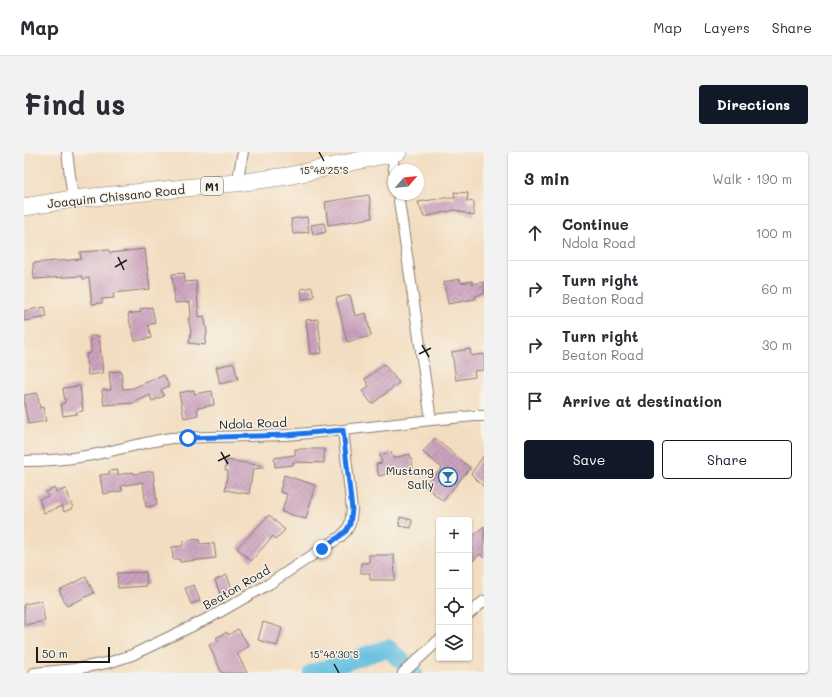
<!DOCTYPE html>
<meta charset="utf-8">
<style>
body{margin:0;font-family:Mali,sans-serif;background:#f2f2f3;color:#2b2b33}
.controls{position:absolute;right:12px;bottom:12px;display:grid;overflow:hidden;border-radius:4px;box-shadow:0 1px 3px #0004}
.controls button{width:36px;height:36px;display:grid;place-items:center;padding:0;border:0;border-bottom:1px solid #e1e1e2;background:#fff;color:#2b2b33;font:20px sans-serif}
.compass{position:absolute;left:364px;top:12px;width:36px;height:36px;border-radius:50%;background:#fff;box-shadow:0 1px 3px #0004;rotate:62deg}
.scale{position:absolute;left:12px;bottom:10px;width:74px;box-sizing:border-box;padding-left:4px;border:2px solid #1c1c1c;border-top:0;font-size:11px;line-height:14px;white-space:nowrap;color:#1c1c1c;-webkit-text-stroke:3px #f7f3e8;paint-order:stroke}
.stop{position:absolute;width:12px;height:12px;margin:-9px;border:3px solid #1a73e8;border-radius:50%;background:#fff}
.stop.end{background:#1a73e8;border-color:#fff;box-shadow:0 1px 4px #0008}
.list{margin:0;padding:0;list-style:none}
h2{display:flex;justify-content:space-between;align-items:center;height:52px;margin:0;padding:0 16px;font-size:17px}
h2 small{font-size:13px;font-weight:400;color:#7c7c81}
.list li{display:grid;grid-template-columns:26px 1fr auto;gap:12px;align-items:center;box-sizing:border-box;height:56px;padding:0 16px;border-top:1px solid #e1e1e2}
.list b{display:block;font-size:15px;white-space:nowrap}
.list p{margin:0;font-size:13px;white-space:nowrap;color:#7c7c81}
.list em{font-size:13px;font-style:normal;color:#7c7c81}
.actions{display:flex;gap:8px;padding:12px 16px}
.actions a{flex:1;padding:9px 0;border:1px solid #111827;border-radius:4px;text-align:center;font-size:14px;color:#111827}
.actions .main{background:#111827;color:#fff}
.icon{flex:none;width:22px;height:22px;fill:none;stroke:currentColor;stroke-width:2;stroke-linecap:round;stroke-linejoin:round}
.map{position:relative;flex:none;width:460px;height:521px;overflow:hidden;border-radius:4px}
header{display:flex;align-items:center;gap:24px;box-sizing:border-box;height:56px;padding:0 20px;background:#fff;border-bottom:1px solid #e1e1e2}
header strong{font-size:19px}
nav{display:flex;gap:22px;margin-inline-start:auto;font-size:14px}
.intro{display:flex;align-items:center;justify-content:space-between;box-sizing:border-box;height:96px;padding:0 24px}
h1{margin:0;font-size:28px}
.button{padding:10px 18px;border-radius:4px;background:#111827;color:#fff;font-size:14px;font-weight:700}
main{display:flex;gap:24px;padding:0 24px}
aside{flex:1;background:#fff;border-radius:4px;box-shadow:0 1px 3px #0004}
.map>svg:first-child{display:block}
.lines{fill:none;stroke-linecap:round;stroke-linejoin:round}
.river{stroke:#61bedf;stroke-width:18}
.building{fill:url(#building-hatch)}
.minor-casing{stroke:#887c6e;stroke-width:12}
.trunk-casing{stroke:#887c6e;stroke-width:18}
.minor{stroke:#fff;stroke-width:10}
.trunk{stroke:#fff;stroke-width:17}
.route{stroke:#1a73e8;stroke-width:5}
.ticks{fill:none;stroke:#1c1c1c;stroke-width:1.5}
.labels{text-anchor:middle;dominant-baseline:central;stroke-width:3;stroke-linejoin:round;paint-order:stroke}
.shield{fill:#f7f3e8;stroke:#5e5c59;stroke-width:1}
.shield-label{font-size:11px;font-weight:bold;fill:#1c1c1c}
.street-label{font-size:12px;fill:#1c1c1c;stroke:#f7f3e8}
.poi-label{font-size:12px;fill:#1c1c1c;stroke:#f7f3e8;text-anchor:end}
.ticks-label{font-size:10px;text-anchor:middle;fill:#1c1c1c;stroke:#f7f3e8;stroke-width:3;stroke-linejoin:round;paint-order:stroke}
</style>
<header>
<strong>Map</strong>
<nav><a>Map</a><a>Layers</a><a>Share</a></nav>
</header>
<div class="intro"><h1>Find us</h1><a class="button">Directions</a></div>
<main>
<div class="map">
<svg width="460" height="521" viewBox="0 0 460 521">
<defs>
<pattern id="building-hatch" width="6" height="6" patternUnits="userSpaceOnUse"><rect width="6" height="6" fill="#cda3bf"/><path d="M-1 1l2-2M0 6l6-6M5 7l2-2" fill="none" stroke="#a6849a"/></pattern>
</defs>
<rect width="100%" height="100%" fill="#f7f3e8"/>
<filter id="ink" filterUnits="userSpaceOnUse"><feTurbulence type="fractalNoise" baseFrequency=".025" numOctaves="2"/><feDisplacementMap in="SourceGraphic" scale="8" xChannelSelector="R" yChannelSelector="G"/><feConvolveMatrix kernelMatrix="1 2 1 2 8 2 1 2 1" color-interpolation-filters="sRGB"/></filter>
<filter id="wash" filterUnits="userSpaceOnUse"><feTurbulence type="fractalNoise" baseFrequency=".012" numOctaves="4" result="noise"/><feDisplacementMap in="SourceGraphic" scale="16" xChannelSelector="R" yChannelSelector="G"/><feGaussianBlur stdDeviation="0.9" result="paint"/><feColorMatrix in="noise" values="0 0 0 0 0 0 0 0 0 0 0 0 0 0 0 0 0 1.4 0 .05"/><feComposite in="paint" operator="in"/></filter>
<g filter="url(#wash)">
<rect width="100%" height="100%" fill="#f3ddc0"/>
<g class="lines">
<!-- river -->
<path class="river" d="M288 521 364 496 390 521"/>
</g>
<g id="blocks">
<!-- building -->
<path class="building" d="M430 40 444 41 443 49 450 50V64L431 58 400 65 394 50 420 46H431Z
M345 43 348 66 304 73 301 50Z
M283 65 285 80 269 82 267 67Z
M300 71 302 80 289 83 287 73Z
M121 97 126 137 89 141 90 146 78 147V151L68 152 65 126 59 127 58 124 10 127 9 111 57 107 56 100 85 98 86 101Z
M160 121 161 130 172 129 175 165 180 164 183 180 181 193 165 191 167 180 164 166H167L166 150 151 151 148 122Z
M436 127 437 131 448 129V132L460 130V142L451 144V147L424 152 420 130Z
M288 135 290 145 278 147 277 137Z
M326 143 331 164 342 161 347 184 323 190 312 146Z
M21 155 23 165 0 169V159Z
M128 155 131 171 124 173 127 186 111 189 108 176H107L104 162 117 160 116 157Z
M294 167 298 201 286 202 282 168Z
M66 184H75L79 221 64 223 62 202 67 201Z
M446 197 447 204 460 202V218L450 219 451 225 432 228 428 200Z
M210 211 214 228 196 232 192 215Z
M360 212 375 231 348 252 338 239 345 234 341 227Z
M97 219 99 237 109 236 140 223 145 234 137 238 140 244 128 249 126 243 109 251 80 253 78 238H87L85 220Z
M56 234 59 259 52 260 53 262 39 264 37 252 41 251 39 236Z
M170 238V242L188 239 190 253 173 256 174 263 160 266 155 241Z
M13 241 16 256 19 255 22 269 4 272 0 251V243Z
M411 286 446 316 419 349 402 335 418 316 399 300Z
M271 297H300V311L269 310V313L251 315 250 306 271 303Z
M367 300 369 306 386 302 389 316 355 324 352 312 358 311 356 303Z
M460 303V335L447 322Z
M203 308 239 314V316L229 317 225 342 201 338 204 319 201 318Z
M94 318V323L109 320 110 322 129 319 133 353 122 355 119 330 97 334 98 339 79 342 76 323 85 322V319Z
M260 323 291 333 282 367 258 360 263 342 256 340Z
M31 336 32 340 42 337 49 356 40 360 38 354 20 361 15 347 24 344 22 340Z
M245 363 261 378 252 387 249 384 227 409 213 396Z
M376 365 388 368 387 376 375 374Z
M460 374V406L456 402 445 412V388Z
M175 387 176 392 190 391 192 406 156 410 155 407H149L148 395 159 394V389Z
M345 403H370L371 428H346V421H337V411H345Z
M122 420 123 434 94 436 93 421Z
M203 423 208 438 196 442 191 428Z
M62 425 70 441 43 454 35 438Z
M170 433 176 449 167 452 161 436Z
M17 449 21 469 0 473V452Z
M239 470 258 476 253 494 234 488Z
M214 477 225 494 213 501 223 521H198L185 493 194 488 192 486 203 480 204 483Z"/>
</g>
</g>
<g filter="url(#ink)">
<use href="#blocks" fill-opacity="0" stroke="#887c6e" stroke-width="1"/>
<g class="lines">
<!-- minor casing -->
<g class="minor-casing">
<path id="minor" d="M43 0 49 47
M368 1 370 18
M213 31 219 0
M374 42 407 268
M0 309C22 309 46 307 68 303 94 298 120 290 147 286L262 283 319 278 407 268 451 264H460
M445 462 460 449
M10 521 51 517 87 510 108 503 187 465 245 432 316 385 322 379 326 372 328 358 319 278
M379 521 415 488"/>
</g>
<!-- trunk casing -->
<g class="trunk-casing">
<path id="trunk" d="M0 55 49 47 221 30 264 24 374 0"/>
</g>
<!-- minor -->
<use href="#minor" class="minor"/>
<!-- trunk -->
<use href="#trunk" class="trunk"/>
</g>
</g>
<g class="lines" filter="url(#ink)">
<!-- route -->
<path class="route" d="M164 286 262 283 319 278 328 358 326 372 322 379 316 384 298 397"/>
</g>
<!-- ticks -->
<path class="ticks" d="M295 0 300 9M94 105 100 118M91 115 103 108M398 193 405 205M395 202 407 196M197 300 204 312M194 309 206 303M310 512 315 521"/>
<!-- icons -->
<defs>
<g id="bar-ring" transform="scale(1)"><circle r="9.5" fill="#f7f3e8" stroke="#1f6fb2" stroke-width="1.5"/><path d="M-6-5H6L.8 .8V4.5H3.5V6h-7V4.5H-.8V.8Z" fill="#1f6fb2"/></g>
</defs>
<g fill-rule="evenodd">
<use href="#bar-ring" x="424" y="325"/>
</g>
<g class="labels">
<!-- shield labels -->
<rect class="shield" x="177" y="25" width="22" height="18" rx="3"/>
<g class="shield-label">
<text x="188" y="34">M1</text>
</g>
<!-- street labels -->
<g class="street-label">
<text transform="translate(92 44) rotate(-6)">Joaquim Chissano Road</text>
<text transform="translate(229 271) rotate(-2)">Ndola Road</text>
<text transform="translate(212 435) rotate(-30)">Beaton Road</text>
</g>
<!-- poi labels -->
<g class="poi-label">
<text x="410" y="318">Mustang<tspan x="410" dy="14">Sally</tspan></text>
</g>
</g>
<g class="ticks-label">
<text x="300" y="22">15°48'25"S</text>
<text x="310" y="506">15°48'30"S</text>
</g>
</svg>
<div class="controls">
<button>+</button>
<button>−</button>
<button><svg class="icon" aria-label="locate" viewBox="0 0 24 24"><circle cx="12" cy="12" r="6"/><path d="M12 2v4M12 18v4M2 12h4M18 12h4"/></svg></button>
<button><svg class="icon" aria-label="layers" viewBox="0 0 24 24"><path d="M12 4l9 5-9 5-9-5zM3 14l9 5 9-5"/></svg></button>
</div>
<svg class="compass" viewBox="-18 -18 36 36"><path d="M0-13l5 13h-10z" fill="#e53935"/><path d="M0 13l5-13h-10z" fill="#7c7c81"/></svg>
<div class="scale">50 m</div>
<div class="stop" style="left:164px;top:286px"></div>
<div class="stop end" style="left:298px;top:397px"></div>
</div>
<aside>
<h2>3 min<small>Walk · 190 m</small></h2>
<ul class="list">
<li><svg class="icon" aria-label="ahead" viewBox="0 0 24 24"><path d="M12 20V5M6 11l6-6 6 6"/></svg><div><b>Continue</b><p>Ndola Road</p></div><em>100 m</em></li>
<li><svg class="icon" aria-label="right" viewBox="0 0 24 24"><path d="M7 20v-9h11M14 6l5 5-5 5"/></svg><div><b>Turn right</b><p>Beaton Road</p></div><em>60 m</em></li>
<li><svg class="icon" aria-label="right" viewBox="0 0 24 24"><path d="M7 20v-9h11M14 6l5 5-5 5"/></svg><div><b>Turn right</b><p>Beaton Road</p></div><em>30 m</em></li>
<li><svg class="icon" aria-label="arrive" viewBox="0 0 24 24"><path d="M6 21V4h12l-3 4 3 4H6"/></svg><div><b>Arrive at destination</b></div></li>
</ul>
<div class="actions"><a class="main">Save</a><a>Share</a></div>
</aside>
</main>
